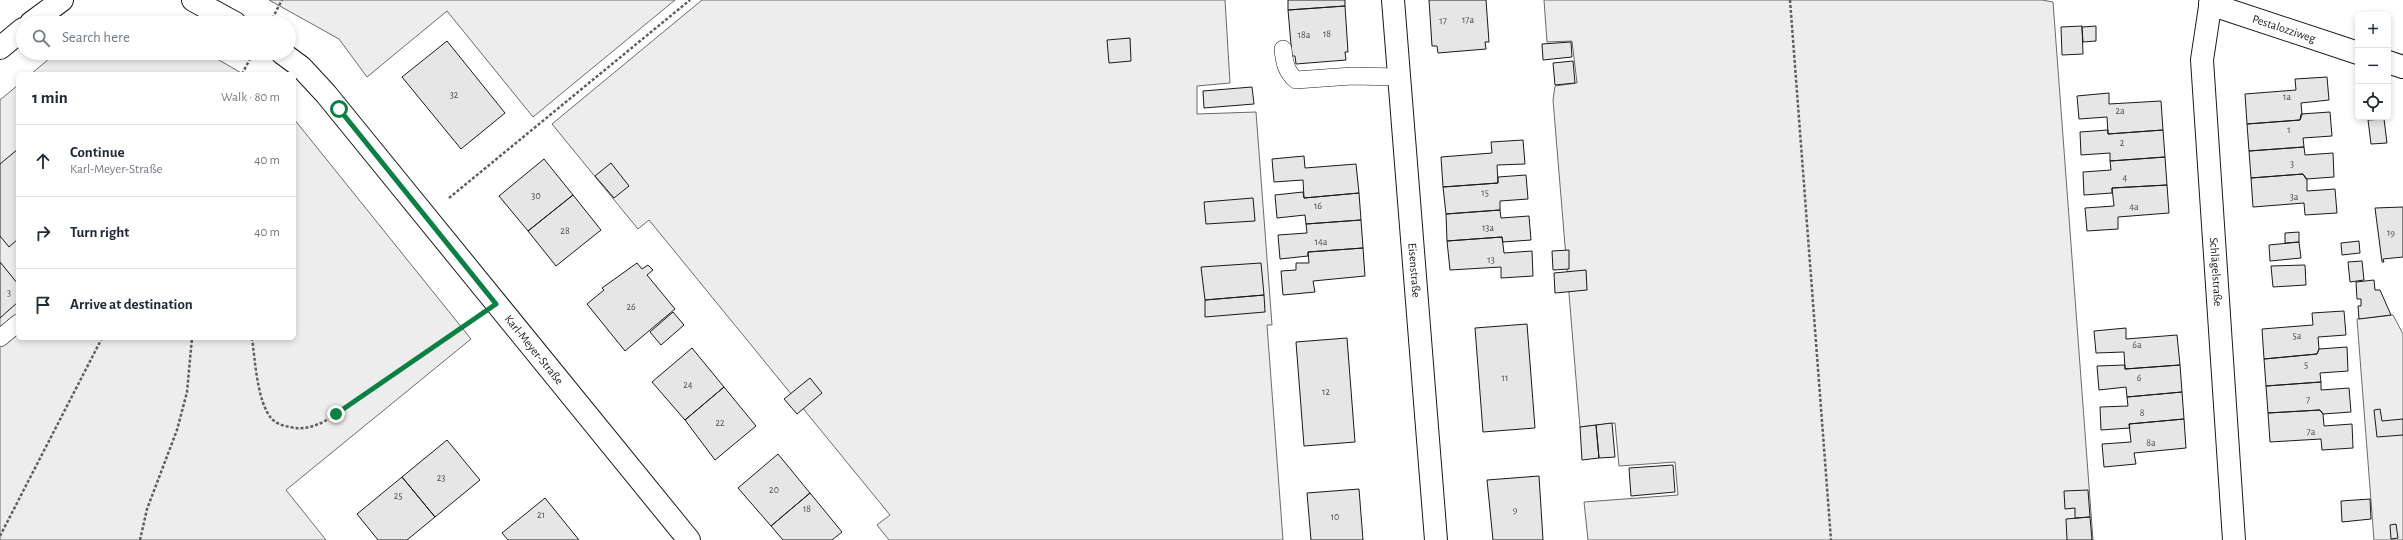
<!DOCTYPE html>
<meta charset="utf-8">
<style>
body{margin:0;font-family:"Alegreya Sans",sans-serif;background:#f6f6f7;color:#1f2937}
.controls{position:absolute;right:12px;top:12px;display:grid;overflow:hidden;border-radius:6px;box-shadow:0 2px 6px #0003}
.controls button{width:36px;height:36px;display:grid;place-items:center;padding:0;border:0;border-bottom:1px solid #e0e1e3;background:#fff;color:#1f2937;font:20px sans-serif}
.stop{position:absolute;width:12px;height:12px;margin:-9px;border:3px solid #0b8043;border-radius:50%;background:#fff}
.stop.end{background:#0b8043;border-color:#fff;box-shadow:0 1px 4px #0008}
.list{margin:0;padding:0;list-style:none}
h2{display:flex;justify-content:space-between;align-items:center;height:52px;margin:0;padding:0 16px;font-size:17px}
h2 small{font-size:13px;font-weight:400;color:#747a83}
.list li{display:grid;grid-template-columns:26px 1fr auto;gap:12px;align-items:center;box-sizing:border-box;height:72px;padding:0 16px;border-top:1px solid #e0e1e3}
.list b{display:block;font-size:15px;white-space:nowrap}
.list p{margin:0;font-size:13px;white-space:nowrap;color:#747a83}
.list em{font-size:13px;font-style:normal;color:#747a83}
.icon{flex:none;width:22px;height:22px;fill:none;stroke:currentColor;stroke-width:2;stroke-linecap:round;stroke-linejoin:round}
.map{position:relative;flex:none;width:2403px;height:540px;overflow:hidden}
.search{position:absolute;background:#fff;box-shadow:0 2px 6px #0003;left:16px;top:16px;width:280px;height:44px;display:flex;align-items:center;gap:10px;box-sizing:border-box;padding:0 14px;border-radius:22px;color:#747a83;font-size:15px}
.panel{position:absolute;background:#fff;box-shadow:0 2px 6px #0003;left:16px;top:72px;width:280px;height:268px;border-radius:6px}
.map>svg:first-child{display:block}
.green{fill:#ededed;stroke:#6a6a6a}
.building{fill:#e6e6e6;stroke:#1a1a1a}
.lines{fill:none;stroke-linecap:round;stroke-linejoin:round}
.service-casing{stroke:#1a1a1a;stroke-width:18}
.minor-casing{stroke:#1a1a1a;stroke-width:24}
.tertiary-casing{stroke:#1a1a1a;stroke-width:24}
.path{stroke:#5f5f5f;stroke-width:2.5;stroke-dasharray:3 2;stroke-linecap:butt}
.service{stroke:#fff;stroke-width:17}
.minor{stroke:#fff;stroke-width:22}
.tertiary{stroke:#fff;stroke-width:22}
.route{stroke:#0b8043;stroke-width:5}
.labels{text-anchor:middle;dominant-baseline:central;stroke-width:3;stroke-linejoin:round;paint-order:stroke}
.number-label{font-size:10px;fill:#4d4d4d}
.street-label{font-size:12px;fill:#1a1a1a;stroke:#fff}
</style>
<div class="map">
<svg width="2403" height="540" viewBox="0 0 2403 540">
<rect width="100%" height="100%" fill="#fff"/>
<!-- green -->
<path class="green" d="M269 0H675L533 117 447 11 367 77 339 39Z
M702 0H1225L1230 83 1197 86V114L1256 112 1272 325H1267L1283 540H889L877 525 890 515 649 220 638 229 552 124Z
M1544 0H2042L2053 2 2093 540H1588L1584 502 1678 495 1675 462 1619 466 1615 423 1580 427 1553 100 1555 86 1577 83 1572 41 1547 42Z
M56 53H207L243 74H31Z
M18 85V338H294V119L471 339 286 490 326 540H0V100Z
M2393 315 2403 334V540H2374L2357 319Z"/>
<!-- building -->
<path class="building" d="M1288 0H1345V6L1288 10Z
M1429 0H1486L1489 42H1485L1486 49 1438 53 1437 46H1432Z
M1345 6 1348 52H1345L1346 60 1296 64 1295 56H1292L1288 10Z
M2082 26 2083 54 2062 55 2061 27Z
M2096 26V41L2083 42 2082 27Z
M1130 38 1131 61 1109 63 1107 40Z
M447 41 505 113 461 149 402 77Z
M1571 42 1572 57 1543 60 1542 44Z
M1573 61 1575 83 1555 85 1553 63Z
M2327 77 2329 100 2301 103 2302 115 2300 120 2247 124 2245 94 2296 90 2295 79Z
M1252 87 1254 104 1204 108 1203 91Z
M2109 93V104L2161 101 2163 130 2108 134 2107 117 2079 119 2077 96Z
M2330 112 2332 136 2303 138 2304 147 2249 151 2247 124 2300 120 2301 114Z
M2384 119 2387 143 2371 144 2368 120Z
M2108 130V134L2163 130 2165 157 2110 161V153L2081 155 2080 132Z
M1523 140 1525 164 1497 165 1498 183 1443 187 1441 157 1492 153 1491 142Z
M2304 147 2305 155 2333 153 2334 177 2306 179 2303 174 2251 178 2249 151Z
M18 149V239L9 247 0 236V164Z
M1304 156 1305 168 1356 164 1359 193 1304 198 1303 180 1274 182 1272 159Z
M2165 157 2167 185 2112 188V193L2084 195 2083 172 2111 170 2110 161Z
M544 159 573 195 528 231 499 196Z
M611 163 629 186 614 198 595 176Z
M2303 174 2307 179V191L2335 189 2337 213 2305 215 2304 203 2253 207 2251 178Z
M1526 175 1528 199 1500 201V210L1446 214 1443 187 1498 183V177Z
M2167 185 2169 213 2118 217V229L2087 231 2085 208 2114 206 2112 188Z
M1303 192 1304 198 1359 193 1361 220 1306 224 1305 215 1277 218 1275 195Z
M573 195 601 230 556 266 528 231Z
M1253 198 1255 221 1206 224 1204 202Z
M2403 207V257L2383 259 2384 262H2382L2375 208Z
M1500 210 1501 218 1529 216 1531 240 1503 242 1502 237 1447 241 1446 214Z
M1361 220 1363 248 1308 252V256L1280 259 1278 235 1307 233 1306 224Z
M2299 232V242L2285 243V233Z
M1502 237 1504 253 1532 251 1533 276 1501 278V267L1450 270 1447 241Z
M2359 241 2360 253 2342 255 2341 243Z
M2299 242 2301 258 2270 261 2269 245Z
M1363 248 1365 276 1313 281 1315 292 1283 295 1281 271 1296 270V263H1309L1308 252Z
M1569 250V269L1553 270 1552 251Z
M2362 261 2364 280 2350 282 2348 262Z
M0 262 18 284V302L0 318Z
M637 263 642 269 648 265 653 270 647 275 675 309 625 351 587 304 604 290 602 288Z
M1261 263 1264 295 1205 300 1201 267Z
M2305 265 2306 285 2273 287 2271 266Z
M1586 270 1587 290 1555 293 1554 273Z
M2374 280 2375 290H2380L2391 315 2359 319 2358 306H2361V299H2357L2356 282Z
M1264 295 1265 312 1205 317V300Z
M2344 311 2346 335 2318 337 2319 349 2317 354 2264 359 2262 329 2313 325 2312 313Z
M673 312 684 325 661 345 650 332Z
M1527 324 1535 428 1483 432 1475 328Z
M2126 328V339L2177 335 2180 365 2125 369 2124 352 2096 353 2094 331Z
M1347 338 1355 442 1304 446 1296 342Z
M2347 347 2348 371 2320 373 2321 382 2266 386 2264 359 2317 354 2319 349Z
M692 348 724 387 685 420 652 382Z
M2125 365V369L2180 365 2182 392 2127 397 2126 387 2099 390 2097 366Z
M810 378 822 393 797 414 784 399Z
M2321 382V390L2349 388 2351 412 2323 414 2320 410 2268 413 2266 386Z
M724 387 756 426 715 460 685 420Z
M2182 392 2184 419 2129 424 2130 428 2101 430 2100 407 2128 406 2127 397Z
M2380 409 2382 421 2403 419V435L2377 437 2374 410Z
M2320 410 2323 414 2324 426 2352 424 2353 448 2322 450 2321 439 2270 442 2268 413Z
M2184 419 2186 448 2134 453 2136 464 2104 467 2102 444 2131 442 2129 424Z
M1612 423 1615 457 1599 458 1596 425Z
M1596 425 1599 458 1582 460 1580 427Z
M447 440 480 480 435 517 402 477Z
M778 454 810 493 771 526 738 488Z
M1673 465 1675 492 1631 496 1629 468Z
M1539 476 1543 540H1493L1487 480Z
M402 477 435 517 407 540H378L357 514Z
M1359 489 1363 540H1311L1307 493Z
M2088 490 2090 517 2075 518V508L2065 509 2064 491Z
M810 493 842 532 832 540H783L771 526Z
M545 498 579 540H508L502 533Z
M2370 499 2371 519 2342 522 2341 501Z
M2090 517 2092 540H2067L2066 519Z
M2396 524 2398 538 2391 539 2390 525Z"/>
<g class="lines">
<!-- service casing -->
<g class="service-casing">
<path id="service" d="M1283 49C1284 61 1286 72 1296 80L1352 76 1399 77
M0 338 18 323"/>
</g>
<!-- minor casing -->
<g class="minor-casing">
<g id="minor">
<path id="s1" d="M1393 0 1436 540"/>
<path id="s2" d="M2211 0 2202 60 2234 540"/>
<path id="s3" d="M2210 4 2358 53"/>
<path d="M2388 62 2403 67"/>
</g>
</g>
<!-- tertiary casing -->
<g class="tertiary-casing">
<g id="tertiary">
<path d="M193 0 235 23"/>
<path d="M31 23 62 0"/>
<path d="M0 48 23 29"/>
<path id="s4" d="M282 53 301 67 326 94 689 540"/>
</g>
</g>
<!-- path -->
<path class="path" d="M1790 0 1831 540
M270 23 282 0
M242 74 251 57
M449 198 690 0
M252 338C255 359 257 401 271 418 275 423 283 426 290 427 303 430 313 427 325 421L471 321
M0 536 102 338
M140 540 147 509 177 430 187 392 192 338"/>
<!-- service -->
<use href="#service" class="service"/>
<!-- minor -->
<use href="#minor" class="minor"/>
<!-- tertiary -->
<use href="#tertiary" class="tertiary"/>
</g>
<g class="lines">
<!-- route -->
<path class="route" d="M336 414 496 304 339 109"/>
</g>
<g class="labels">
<!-- number labels -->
<g class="number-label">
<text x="1468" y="20">17a</text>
<text x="1443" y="21">17</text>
<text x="1327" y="34">18</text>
<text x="1304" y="35">18a</text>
<text x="454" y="95">32</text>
<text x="2287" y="97">1a</text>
<text x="2120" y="111">2a</text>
<text x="2289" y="130">1</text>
<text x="2122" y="143">2</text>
<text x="2292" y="164">3</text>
<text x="2125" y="178">4</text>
<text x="1485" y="193">15</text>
<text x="536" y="196">30</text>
<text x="2294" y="197">3a</text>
<text x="1318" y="206">16</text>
<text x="2134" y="207">4a</text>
<text x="1488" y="228">13a</text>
<text x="565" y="231">28</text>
<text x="2391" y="233">19</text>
<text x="1321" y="242">14a</text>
<text x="1491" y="260">13</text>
<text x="9" y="293">3</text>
<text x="631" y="307">26</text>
<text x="2297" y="336">5a</text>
<text x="2137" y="345">6a</text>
<text x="2306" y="365">5</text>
<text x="1505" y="378">11</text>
<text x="2139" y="378">6</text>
<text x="688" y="385">24</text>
<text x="1326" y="392">12</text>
<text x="2308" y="400">7</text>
<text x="2142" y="413">8</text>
<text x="720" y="423">22</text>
<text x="2311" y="432">7a</text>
<text x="2151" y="443">8a</text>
<text x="441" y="478">23</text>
<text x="774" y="490">20</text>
<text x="398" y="496">25</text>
<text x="807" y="509">18</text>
<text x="1515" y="510">9</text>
<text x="541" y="515">21</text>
<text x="1335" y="517">10</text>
</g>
<!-- street labels -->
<g class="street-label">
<text stroke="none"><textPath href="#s3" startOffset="78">Pestalozziweg</textPath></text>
<text stroke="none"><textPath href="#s1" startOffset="271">Eisenstraße</textPath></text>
<text stroke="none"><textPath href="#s2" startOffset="273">Schlägelstraße</textPath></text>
<text stroke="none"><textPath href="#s4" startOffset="390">Karl-Meyer-Straße</textPath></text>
</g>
</g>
</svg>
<div class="controls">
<button>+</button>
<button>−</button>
<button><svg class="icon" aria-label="locate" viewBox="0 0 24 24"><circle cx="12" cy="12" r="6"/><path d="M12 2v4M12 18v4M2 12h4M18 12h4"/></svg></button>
</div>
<div class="stop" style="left:339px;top:109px"></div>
<div class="stop end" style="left:336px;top:414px"></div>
<div class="search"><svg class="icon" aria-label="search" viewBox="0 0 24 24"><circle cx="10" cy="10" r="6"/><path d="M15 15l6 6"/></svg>Search here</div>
<section class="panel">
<h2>1 min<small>Walk · 80 m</small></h2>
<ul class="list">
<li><svg class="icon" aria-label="ahead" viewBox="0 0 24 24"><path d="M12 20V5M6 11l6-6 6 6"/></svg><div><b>Continue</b><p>Karl-Meyer-Straße</p></div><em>40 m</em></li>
<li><svg class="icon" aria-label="right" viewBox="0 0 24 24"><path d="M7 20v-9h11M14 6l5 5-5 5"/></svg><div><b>Turn right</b></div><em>40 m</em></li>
<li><svg class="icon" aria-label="arrive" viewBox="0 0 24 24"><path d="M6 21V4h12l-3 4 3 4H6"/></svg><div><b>Arrive at destination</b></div></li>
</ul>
</section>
</div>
